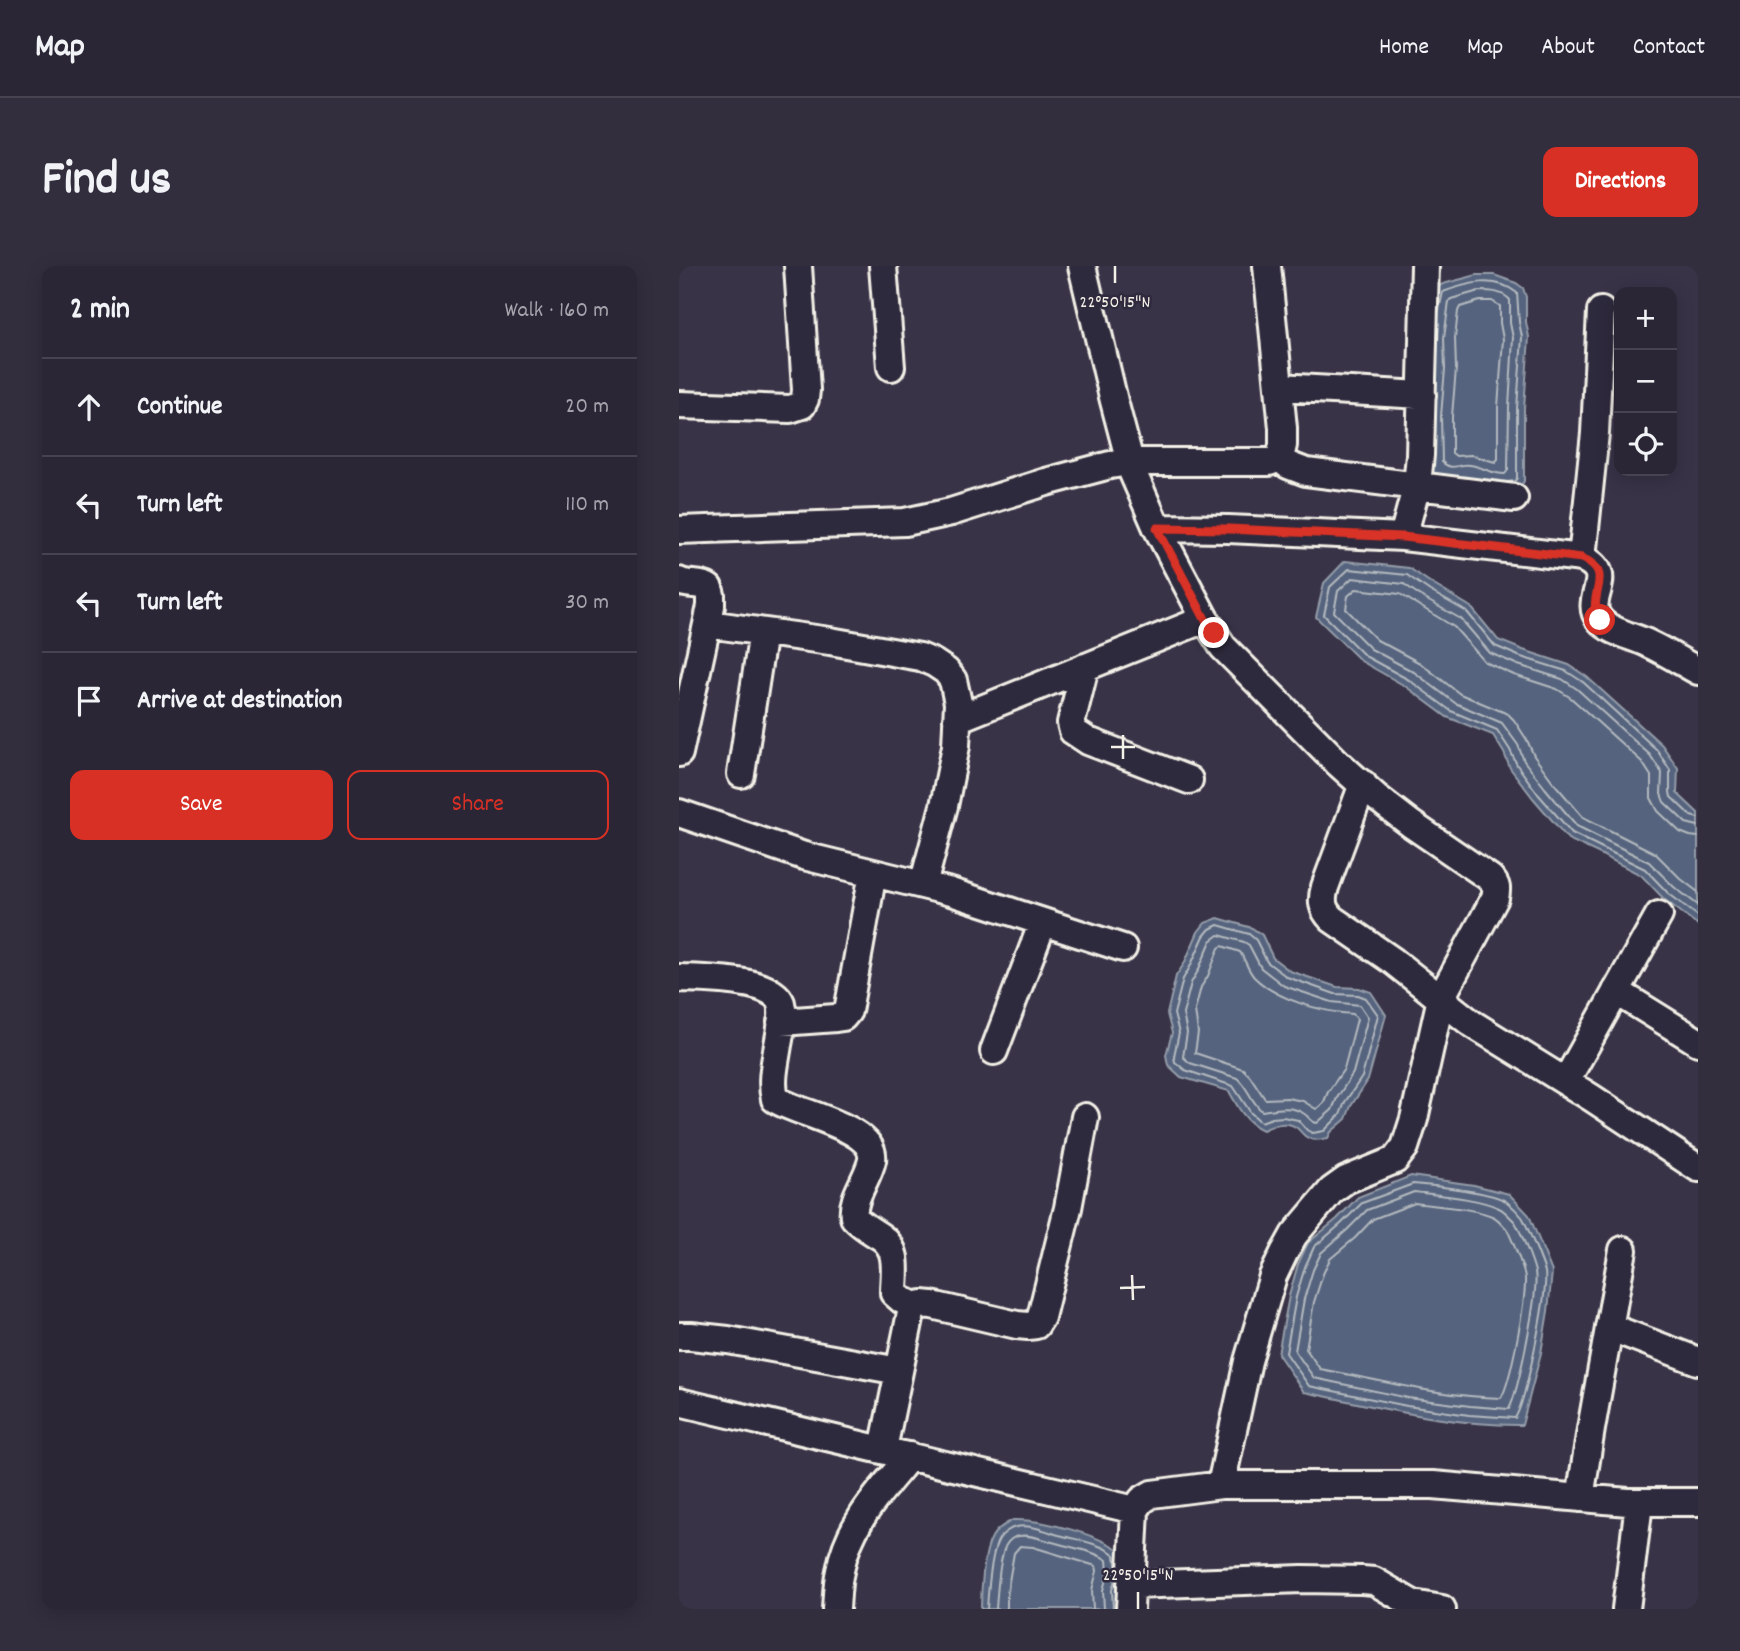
<!DOCTYPE html>
<meta charset="utf-8">
<style>
body{margin:0;font-family:Dekko,sans-serif;background:#332e3e;color:#f1f3f6}
.controls{position:absolute;right:21px;top:21px;display:grid;overflow:hidden;border-radius:14px;box-shadow:0 4px 18px #0003}
.controls button{width:63px;height:63px;display:grid;place-items:center;padding:0;border:0;border-bottom:2px solid #474351;background:#2b2636;color:#f1f3f6;font:35px sans-serif}
.stop{position:absolute;width:21px;height:21px;margin:-16px;border:5px solid #d93025;border-radius:50%;background:#fff}
.stop.end{background:#d93025;border-color:#fff;box-shadow:0 2px 7px #0008}
.list{margin:0;padding:0;list-style:none}
h2{display:flex;justify-content:space-between;align-items:center;height:91px;margin:0;padding:0 28px;font-size:30px}
h2 small{font-size:23px;font-weight:400;color:#a6a5ad}
.list li{display:grid;grid-template-columns:46px 1fr auto;gap:21px;align-items:center;box-sizing:border-box;height:98px;padding:0 28px;border-top:2px solid #474351}
.list b{display:block;font-size:26px;white-space:nowrap}
.list em{font-size:23px;font-style:normal;color:#a6a5ad}
.actions{display:flex;gap:14px;padding:21px 28px}
.actions a{flex:1;padding:16px 0;border:2px solid #d93025;border-radius:14px;text-align:center;font-size:24px;color:#d93025}
.actions .main{background:#d93025;color:#fff}
.icon{flex:none;width:38px;height:38px;fill:none;stroke:currentColor;stroke-width:2;stroke-linecap:round;stroke-linejoin:round}
.map{position:relative;flex:none;width:1019px;height:1343px;overflow:hidden;border-radius:14px}
header{display:flex;align-items:center;gap:42px;box-sizing:border-box;height:98px;padding:0 35px;background:#2b2636;border-bottom:2px solid #474351}
header strong{font-size:33px}
nav{display:flex;gap:38px;margin-inline-start:auto;font-size:24px}
.intro{display:flex;align-items:center;justify-content:space-between;box-sizing:border-box;height:168px;padding:0 42px}
h1{margin:0;font-size:49px}
.button{padding:18px 32px;border-radius:14px;background:#d93025;color:#fff;font-size:24px;font-weight:700}
main{display:flex;gap:42px;padding:0 42px}
aside{flex:1;background:#2b2636;border-radius:14px;box-shadow:0 4px 18px #0003}
.map>svg:first-child{display:block}
.water{fill:#54647e;stroke:#949ca8;stroke-width:2}
.lines{fill:none;stroke-linecap:round;stroke-linejoin:round}
.shore{stroke:#b4b9be;stroke-width:2}
.minor-casing{stroke:#f4f1e8;stroke-width:32}
.minor{stroke:#2f2a3d;stroke-width:26}
.route{stroke:#d93025;stroke-width:9}
.ticks{fill:none;stroke:#f4f1e8;stroke-width:2.5}
.ticks-label{font-size:18px;text-anchor:middle;fill:#f4f1e8;stroke:#2f2a3d;stroke-width:5;stroke-linejoin:round;paint-order:stroke}
</style>
<header>
<strong>Map</strong>
<nav><a>Home</a><a>Map</a><a>About</a><a>Contact</a></nav>
</header>
<div class="intro"><h1>Find us</h1><a class="button">Directions</a></div>
<main>
<aside>
<h2>2 min<small>Walk · 160 m</small></h2>
<ul class="list">
<li><svg class="icon" aria-label="ahead" viewBox="0 0 24 24"><path d="M12 20V5M6 11l6-6 6 6"/></svg><div><b>Continue</b></div><em>20 m</em></li>
<li><svg class="icon" aria-label="left" viewBox="0 0 24 24"><path d="M17 20v-9H6M10 6l-5 5 5 5"/></svg><div><b>Turn left</b></div><em>110 m</em></li>
<li><svg class="icon" aria-label="left" viewBox="0 0 24 24"><path d="M17 20v-9H6M10 6l-5 5 5 5"/></svg><div><b>Turn left</b></div><em>30 m</em></li>
<li><svg class="icon" aria-label="arrive" viewBox="0 0 24 24"><path d="M6 21V4h12l-3 4 3 4H6"/></svg><div><b>Arrive at destination</b></div></li>
</ul>
<div class="actions"><a class="main">Save</a><a>Share</a></div>
</aside>
<div class="map">
<svg width="1019" height="1343" viewBox="0 0 1019 1343">
<rect width="100%" height="100%" fill="#393348"/>
<filter id="ink" filterUnits="userSpaceOnUse"><feTurbulence type="fractalNoise" baseFrequency=".0143" numOctaves="2"/><feDisplacementMap in="SourceGraphic" scale="14" xChannelSelector="R" yChannelSelector="G"/><feConvolveMatrix kernelMatrix="1 2 1 2 8 2 1 2 1" color-interpolation-filters="sRGB"/></filter>
<g filter="url(#ink)">
<!-- water -->
<path class="water" d="M798 9H815L837 17 844 22 847 31V56L850 71 845 142V215L841 222 825 224 750 208 757 22 764 18Z
M666 295 730 302 755 319 792 341 819 374 844 384 890 399 908 411 983 479 999 502 998 527 1019 547V659L985 633 962 609 919 587 889 573 854 532 831 502 825 487 814 469 768 451 726 420 682 395 637 351 645 317Z
M539 652 573 662 583 669 594 692 611 705 658 721 680 722 692 726 707 749 689 814 672 840 667 853 652 866 649 872C644 873 637 875 632 873 625 872 623 866 618 862 607 854 594 859 584 864 567 857 558 840 550 825L502 811 489 799 487 789 493 767 488 748 497 710 505 698 519 666 526 657Z
M732 910 795 919 830 928 850 949 873 1006 869 1045 862 1087 843 1159C769 1160 696 1140 625 1126L599 1088 610 1030 619 998 629 977 658 953 679 931Z
M334 1254C363 1253 422 1269 444 1287L440 1343H302C302 1324 304 1287 313 1271 317 1263 326 1258 334 1254Z"/>
<g class="lines">
<!-- shore -->
<path class="shore" d="M800 25C811 25 823 25 831 34V57L834 72 830 141 829 204 826 208C813 208 804 201 791 199 779 197 774 206 763 196L762 150 766 103 765 72 770 35 772 33Z
M801 35H813L821 40V57L824 73 819 141V193L816 196 792 189 777 190 773 187V150L777 103 776 72 779 45 781 41Z
M760 44 764 26C788 17 817 9 838 27L840 56 843 71 838 142V212L836 215 828 216
M1019 552 1012 550 992 531 991 526V504L978 484 904 416 887 405 842 391 816 380 788 346 751 325 728 309 670 303 651 321 645 349 686 390 730 414 772 445 818 464 831 484 838 499 859 528 893 567 966 603 989 627 1019 650
M1019 560 1007 557 985 536 982 528 983 507 971 489 898 423 883 413 839 399 811 387 782 353 746 333 725 318 673 312 659 325 655 346 692 383 735 406 776 437 823 457 839 479 845 495 866 522 898 560 970 596 995 621 1019 639
M1019 571 1011 570 1001 566 979 545 972 532V510L963 496 892 432 878 423 835 409 806 396 775 361 721 328 677 323 669 330 667 343 698 374 741 397 781 428 829 448 835 454 848 474 855 490 874 516 904 551 976 587 1002 613 1019 626
M539 659 570 668 577 674 588 696 608 711 656 728 679 729 687 732 699 749 683 811 666 836 661 849 645 865 634 867 628 864 619 854 604 851 593 852 582 856 572 847 554 820 506 804 496 796 495 790 500 767 495 748 504 713 511 701 525 670 531 663Z
M540 669 565 676 570 679 582 702 605 720 653 736 681 739 689 751 674 807 658 832 653 844 638 857C631 856 631 851 624 847 612 839 596 843 583 845 572 836 569 821 558 812L511 797 504 791 508 767 504 748 512 717 519 705 532 675Z
M543 680 561 686C566 694 569 704 575 711 598 734 643 746 674 748L678 753 665 803 649 826 644 838 637 843 624 835 608 832 586 833 571 810 564 803 516 787 519 767 516 744 522 721 529 710 540 682Z
M734 918C755 920 813 925 828 936 833 940 839 946 843 951 847 957 864 998 866 1006 869 1025 847 1135 836 1152L790 1149 728 1140 630 1120 607 1087 617 1031 626 1001 635 981 662 958 683 937Z
M735 926C759 929 799 932 820 942 825 944 832 952 836 956 841 964 854 996 856 1006 860 1024 839 1127 830 1143L791 1140 729 1132 635 1112 616 1085 625 1033 634 1004 642 987 668 964 688 944Z
M736 937C757 940 797 942 815 951 819 953 824 959 827 962 831 968 846 1005 846 1012 847 1033 832 1116 822 1132 761 1131 701 1114 641 1103L627 1083 635 1036 644 1008 651 993 676 972 694 953Z
M308 1343C309 1327 312 1286 320 1273 323 1268 331 1262 337 1261 351 1258 367 1265 380 1269 399 1274 421 1277 436 1289L438 1307 433 1324 434 1343
M317 1343C318 1329 320 1291 327 1279 329 1275 335 1270 340 1270 352 1268 365 1274 377 1277 393 1282 413 1284 428 1294L429 1306 424 1324 425 1343
M328 1343V1327L335 1287 341 1280 354 1281 417 1300 418 1305 413 1324 414 1343"/>
<!-- minor casing -->
<g class="minor-casing">
<path id="minor" d="M204 0 212 101
M403 0 435 135 454 207 478 262 526 353 544 381 659 497 697 531 732 558 811 612C818 619 818 623 816 632L762 732 735 853 726 881 716 894 667 914 653 924 615 969 605 987 594 1010 569 1095 542 1219
M600 121 743 129
M0 139 111 143 123 139 126 133 127 124 119 0
M601 192 609 199 627 206 835 232
M478 262 549 263 724 271 903 292C941 309 902 333 921 354 932 367 955 370 970 378 987 386 1003 396 1019 405
M0 264 226 256 272 246 367 216 431 199 451 196H590L601 192 604 179V162L588 0
M724 271 738 219 741 189 746 0
M903 292 916 167 922 45
M0 315C9 320 21 316 30 322L32 329V340L0 487
M29 358 151 375 241 391 255 397 267 405 274 414 279 437 277 480 265 540 244 619
M406 401 392 457 394 465 409 475 510 514
M278 453 526 353
M62 508 84 366
M684 518 646 621C642 635 643 643 653 653L714 695 792 757 913 832 1019 902
M0 547 125 590 272 626 444 682
M0 712C22 713 93 712 102 737 106 751 100 771 98 785 95 802 92 817 96 833 118 848 198 861 193 894 189 913 172 932 175 951 183 960 193 965 202 971 221 984 215 1007 215 1027L223 1034 236 1040
M937 725 1019 776
M102 756 157 752 164 751 169 745 194 607
M315 785 364 656
M887 815 980 649
M930 1061 1019 1095
M0 1070H12L49 1074 220 1105
M0 1136 456 1244
M204 1183 232 1047 236 1040 243 1038 253 1039 338 1059 349 1060 357 1059 362 1051 389 942 406 851
M901 1232 912 1163 944 984
M452 1319 623 1313 683 1314 695 1315 734 1338 763 1343
M157 1343C158 1330 158 1317 161 1305 169 1258 202 1225 231 1190
M451 1343 456 1244 463 1234 473 1228 542 1219H754L949 1236H1019
M947 1343 960 1237"/>
</g>
<!-- minor -->
<use href="#minor" class="minor"/>
</g>
</g>
<g class="lines" filter="url(#ink)">
<!-- route -->
<path class="route" d="M535 367 526 353 478 262 549 263 724 271 903 292C939 308 905 329 921 354"/>
</g>
<!-- ticks -->
<path class="ticks" d="M436 0V17M444 469V493M432 481H456M453 1009 454 1034M441 1022 466 1021M459 1326V1343"/>
<g class="ticks-label">
<text x="436" y="41">22°50'15"N</text>
<text x="459" y="1314">22°50'15"N</text>
</g>
</svg>
<div class="controls">
<button>+</button>
<button>−</button>
<button><svg class="icon" aria-label="locate" viewBox="0 0 24 24"><circle cx="12" cy="12" r="6"/><path d="M12 2v4M12 18v4M2 12h4M18 12h4"/></svg></button>
</div>
<div class="stop" style="left:921px;top:354px"></div>
<div class="stop end" style="left:535px;top:367px"></div>
</div>
</main>
